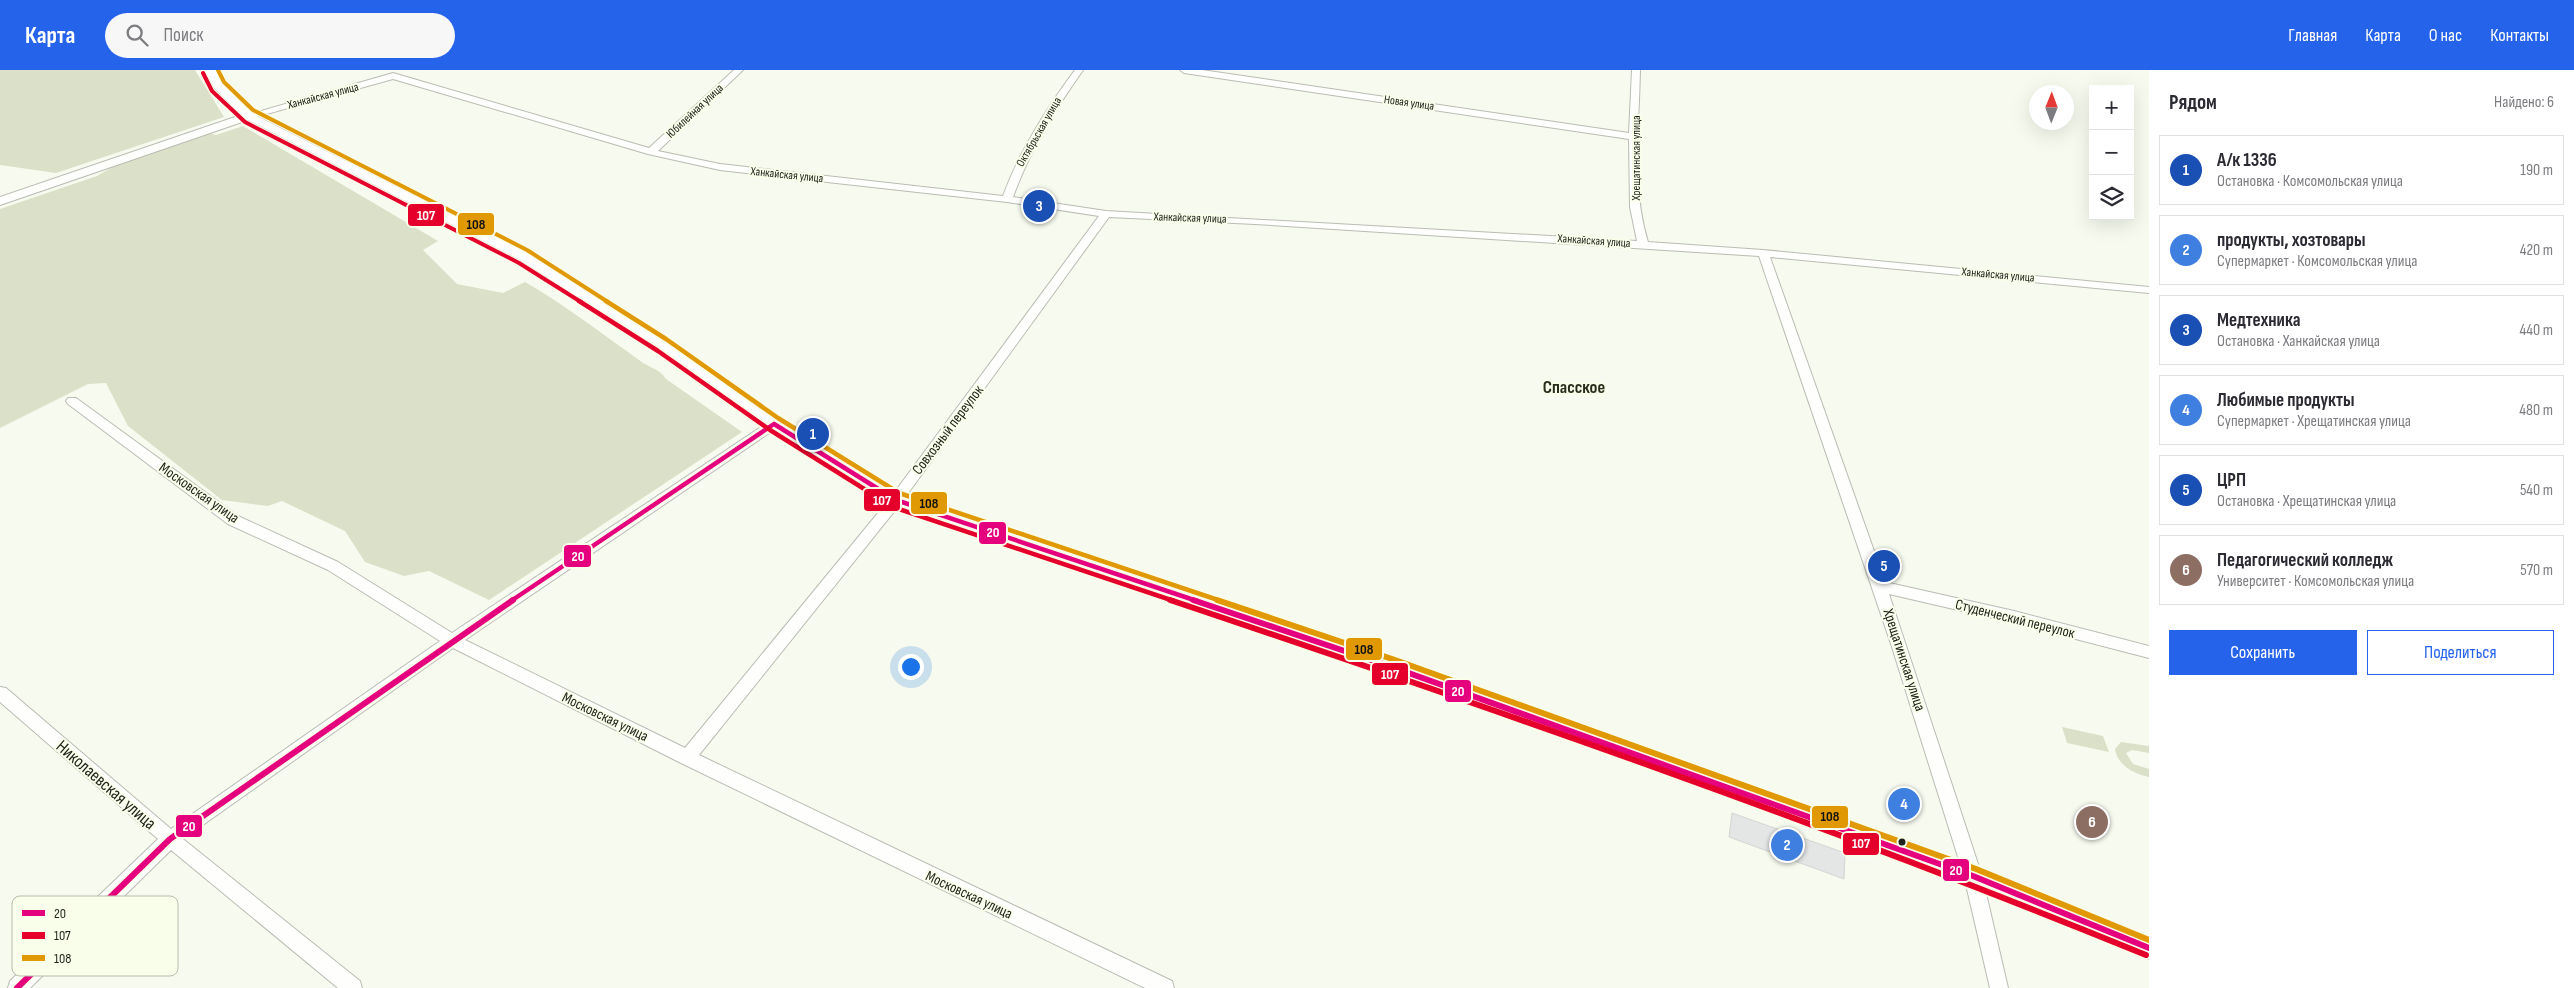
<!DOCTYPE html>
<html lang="ru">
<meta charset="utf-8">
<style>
body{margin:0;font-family:"Sofia Sans Condensed",sans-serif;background:#f7f7f7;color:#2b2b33}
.controls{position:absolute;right:15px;top:15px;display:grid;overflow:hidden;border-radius:0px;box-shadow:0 5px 20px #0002}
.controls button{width:45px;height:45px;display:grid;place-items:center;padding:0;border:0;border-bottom:1px solid #e1e1e2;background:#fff;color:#2b2b33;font:25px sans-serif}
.compass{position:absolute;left:2029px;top:15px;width:45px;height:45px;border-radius:50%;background:#fff;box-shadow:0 5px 20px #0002;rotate:1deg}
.you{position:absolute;left:910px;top:596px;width:18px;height:18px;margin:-12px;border:4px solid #fff;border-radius:50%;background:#1a73e8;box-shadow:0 0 0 8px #1a73e833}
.badge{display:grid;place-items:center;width:32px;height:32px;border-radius:50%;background:#2563eb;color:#fff;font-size:16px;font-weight:700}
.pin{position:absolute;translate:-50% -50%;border:2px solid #fff;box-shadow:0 1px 5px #0006}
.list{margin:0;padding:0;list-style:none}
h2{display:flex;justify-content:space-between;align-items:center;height:65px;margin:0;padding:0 20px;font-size:21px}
h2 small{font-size:16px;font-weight:400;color:#7c7c81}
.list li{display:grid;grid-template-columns:32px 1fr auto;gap:15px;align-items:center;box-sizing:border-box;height:70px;margin:0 10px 10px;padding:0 10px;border:1px solid #e1e1e2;border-radius:0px}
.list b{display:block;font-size:19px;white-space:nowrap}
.list p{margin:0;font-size:16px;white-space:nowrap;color:#7c7c81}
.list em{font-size:16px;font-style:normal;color:#7c7c81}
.actions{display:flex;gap:10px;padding:15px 20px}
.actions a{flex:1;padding:11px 0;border:1px solid #2563eb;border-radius:0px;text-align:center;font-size:18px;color:#2563eb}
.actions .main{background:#2563eb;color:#fff}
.icon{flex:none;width:28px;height:28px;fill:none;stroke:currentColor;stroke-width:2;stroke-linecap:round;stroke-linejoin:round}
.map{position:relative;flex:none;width:2149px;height:918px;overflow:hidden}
header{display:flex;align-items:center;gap:30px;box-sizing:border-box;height:70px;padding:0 25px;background:#2563eb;color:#fff}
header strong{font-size:24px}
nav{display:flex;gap:28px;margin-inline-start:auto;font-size:18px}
.search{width:350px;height:45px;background:#f7f7f7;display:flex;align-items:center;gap:12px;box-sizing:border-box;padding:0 18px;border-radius:28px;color:#7c7c81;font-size:19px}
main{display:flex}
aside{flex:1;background:#fff}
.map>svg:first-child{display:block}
.green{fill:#dae1c8}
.building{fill:#e4e6e5;stroke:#d2d5d3}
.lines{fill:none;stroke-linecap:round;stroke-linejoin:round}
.minor-casing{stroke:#babcb4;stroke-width:2}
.tertiary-casing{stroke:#babcb4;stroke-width:2}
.minor{fill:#fefefc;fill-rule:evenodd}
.tertiary{fill:#fefefc;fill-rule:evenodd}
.bus-1-far1-casing{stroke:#f9feea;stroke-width:8}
.bus-1-casing{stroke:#f9feea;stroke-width:10}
.bus-2-far2-casing{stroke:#f9feea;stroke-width:6}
.bus-2-far1-casing{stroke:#f9feea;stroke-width:8}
.bus-2-casing{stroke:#f9feea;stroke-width:10}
.bus-3-far2-casing{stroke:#f9feea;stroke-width:6}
.bus-3-far1-casing{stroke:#f9feea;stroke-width:8}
.bus-3-casing{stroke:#f9feea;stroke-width:10}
.bus-1-far1{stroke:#e5007d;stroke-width:4.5}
.bus-1{stroke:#e5007d;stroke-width:6}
.bus-2-far2{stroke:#e4002b;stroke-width:4}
.bus-2-far1{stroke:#e4002b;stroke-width:4.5}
.bus-2{stroke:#e4002b;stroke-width:6}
.bus-3-far2{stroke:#e19903;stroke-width:4}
.bus-3-far1{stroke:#e19903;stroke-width:4.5}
.bus-3{stroke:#e19903;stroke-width:6}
.bus-dot{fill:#1f211a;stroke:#f9feea;stroke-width:2}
.labels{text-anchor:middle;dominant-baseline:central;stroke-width:4;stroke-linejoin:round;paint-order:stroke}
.far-street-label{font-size:12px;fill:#1f211a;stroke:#f9feea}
.street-label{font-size:15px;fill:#1f211a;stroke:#f9feea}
.quarter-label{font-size:18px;font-weight:bold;fill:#292d1e;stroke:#f9feea}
.near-street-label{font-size:18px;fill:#1f211a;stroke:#f9feea}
.key{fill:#f9feea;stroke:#b8bcac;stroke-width:1}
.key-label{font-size:14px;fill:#1f211a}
.line-badge{stroke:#f9feea;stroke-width:2}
.badge-label{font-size:14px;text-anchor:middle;font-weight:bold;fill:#fff}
.pale-badge-label{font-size:14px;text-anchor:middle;font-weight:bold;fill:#111}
</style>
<header>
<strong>Карта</strong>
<div class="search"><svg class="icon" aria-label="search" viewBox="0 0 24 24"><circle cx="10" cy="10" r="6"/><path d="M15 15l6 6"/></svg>Поиск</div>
<nav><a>Главная</a><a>Карта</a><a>О нас</a><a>Контакты</a></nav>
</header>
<main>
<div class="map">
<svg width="2149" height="918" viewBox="0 0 2149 918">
<rect width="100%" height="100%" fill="#f7faee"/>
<!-- green -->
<path class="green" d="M0 0H195L224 47 56 103 0 95Z
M243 56 438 171 423 180 457 214 503 223 525 212C565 235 601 263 639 290 649 298 659 298 666 309L742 362 489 530 429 501 404 506 365 492 345 461 282 431 268 436 222 430 128 356 106 313 88 314 0 358V139L97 106 116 95 200 61 216 65Z
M2062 657 2103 666 2109 682 2067 673Z
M2121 672 2149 676V683L2132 680 2126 683 2133 694 2149 699V707C2134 704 2117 695 2115 679Z"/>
<!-- building -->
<path class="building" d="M1732 743 1845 783 1844 809 1729 767Z"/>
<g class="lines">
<!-- minor casing -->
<g class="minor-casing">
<path id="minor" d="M734 0H743L658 81 720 94 1003 126C1020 80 1046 39 1075 0H1083C1055 40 1030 80 1013 127L1106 141 1637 171 1630 137 1629 69 1184 3 1180 0H1202L1629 63 1632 0H1640C1639 57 1631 116 1648 172L1763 180 2149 217V223L1770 187 1885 512 2014 541 2149 576V588L2014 553 1889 524 1982 806 2008 918H1990L1964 806 1891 574 1759 186 1255 154 1109 147 901 433 699 685 1172 911 1174 918H1145L681 693 453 578 183 769 360 911 362 918H338L171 780 30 918H8L10 911 158 769 0 632V617L6 618 171 759 440 571 328 500 228 454 68 334 66 331 68 328H76L238 446 338 492 452 563 770 351H778L780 354 778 357 465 570 685 678 891 427 1099 146 1007 132 720 100 648 84 393 9 252 48 244 46 393 3 649 78Z"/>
</g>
<!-- tertiary casing -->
<g class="tertiary-casing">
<path id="tertiary" d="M204 0H216L223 14 253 44 528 183 667 272 780 350 902 426 1399 591 1973 796 2149 867V889L1969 815 1385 603 890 434 768 358 657 278 518 189 248 50 0 135V127L241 45 214 18Z"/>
</g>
<!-- minor -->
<use href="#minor" class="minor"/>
<!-- tertiary -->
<use href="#tertiary" class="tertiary"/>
<!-- bus-1-far1 casing -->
<g class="bus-1-far1-casing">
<path id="bus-1-far1" d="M774 354 896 430 1197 531
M511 531 774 354"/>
</g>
<!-- bus-1 casing -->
<g class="bus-1-casing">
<path id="bus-1" d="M1193 530 1392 597 1973 806 2149 878
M17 918 170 769 513 530"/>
</g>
<!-- bus-2-far2 casing -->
<g class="bus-2-far2-casing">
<path id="bus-2-far2" d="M203 3 212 21 245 52 519 193 581 232"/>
</g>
<!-- bus-2-far1 casing -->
<g class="bus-2-far1-casing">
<path id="bus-2-far1" d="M579 231 658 281 770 360 893 437 1174 531"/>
</g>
<!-- bus-2 casing -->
<g class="bus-2-casing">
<path id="bus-2" d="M1170 530C1498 640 1826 754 2146 885"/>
</g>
<!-- bus-3-far2 casing -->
<g class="bus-3-far2-casing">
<path id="bus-3-far2" d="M218 0 224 12 253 40 527 180 608 232"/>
</g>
<!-- bus-3-far1 casing -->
<g class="bus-3-far1-casing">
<path id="bus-3-far1" d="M606 231 666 269 778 348 899 423 1221 531"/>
</g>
<!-- bus-3 casing -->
<g class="bus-3-casing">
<path id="bus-3" d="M1217 530 1395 590 1976 799 2149 870"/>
</g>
<!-- bus-1-far1 -->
<use href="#bus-1-far1" class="bus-1-far1"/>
<!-- bus-1 -->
<use href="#bus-1" class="bus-1"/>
<!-- bus-2-far2 -->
<use href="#bus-2-far2" class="bus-2-far2"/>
<!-- bus-2-far1 -->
<use href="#bus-2-far1" class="bus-2-far1"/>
<!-- bus-2 -->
<use href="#bus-2" class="bus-2"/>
<!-- bus-3-far2 -->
<use href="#bus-3-far2" class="bus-3-far2"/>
<!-- bus-3-far1 -->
<use href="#bus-3-far1" class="bus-3-far1"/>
<!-- bus-3 -->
<use href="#bus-3" class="bus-3"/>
</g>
<!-- markers -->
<circle class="bus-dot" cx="1902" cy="772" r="4.5"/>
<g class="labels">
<!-- far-street labels -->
<g class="far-street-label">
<text transform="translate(323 26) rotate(-15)">Ханкайская улица</text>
<text transform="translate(1409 33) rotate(8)">Новая улица</text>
<text transform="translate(695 41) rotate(-43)">Юбилейная улица</text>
<text transform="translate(1039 62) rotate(-60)">Октябрьская улица</text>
<text transform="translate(1636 88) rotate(-90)">Хрещатинская улица</text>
<text transform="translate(787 105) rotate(6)">Ханкайская улица</text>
<text transform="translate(1190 148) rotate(2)">Ханкайская улица</text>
<text transform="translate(1594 171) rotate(4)">Ханкайская улица</text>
<text transform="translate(1998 205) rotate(5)">Ханкайская улица</text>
</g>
<!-- street labels -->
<g class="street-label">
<text transform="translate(948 360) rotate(-53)">Совхозный переулок</text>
<text transform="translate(199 423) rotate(35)">Московская улица</text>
<text transform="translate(2015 549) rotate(14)">Студенческий переулок</text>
<text transform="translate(1904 590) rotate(72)">Хрещатинская улица</text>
<text transform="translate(605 647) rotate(26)">Московская улица</text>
<text transform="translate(969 825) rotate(25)">Московская улица</text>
</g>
<!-- quarter labels -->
<g class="quarter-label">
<text x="1574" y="317">Спасское</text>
</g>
<!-- near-street labels -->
<g class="near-street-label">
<text transform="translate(106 715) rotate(41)">Николаевская улица</text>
</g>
</g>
<!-- legend -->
<rect x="12" y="826" width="166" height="80" rx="8" class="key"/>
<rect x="22" y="840" width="23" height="6" fill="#e5007d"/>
<rect x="22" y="862" width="23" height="7" fill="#e4002b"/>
<rect x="22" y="885" width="23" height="6" fill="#e19903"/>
<g class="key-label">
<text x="54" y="848">20</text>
<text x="54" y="870">107</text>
<text x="54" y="893">108</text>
</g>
<g class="line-badge">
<rect x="407" y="133" width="38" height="24" rx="5" fill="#e4002b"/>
<rect x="457" y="142" width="38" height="24" rx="5" fill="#e19903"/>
<rect x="863" y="418" width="38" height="24" rx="5" fill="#e4002b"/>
<rect x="910" y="421" width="38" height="24" rx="5" fill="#e19903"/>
<rect x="978" y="451" width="29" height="24" rx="5" fill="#e5007d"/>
<rect x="563" y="474" width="29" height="24" rx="5" fill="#e5007d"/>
<rect x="1345" y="567" width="38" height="24" rx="5" fill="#e19903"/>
<rect x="1371" y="592" width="38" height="24" rx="5" fill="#e4002b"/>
<rect x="1444" y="609" width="28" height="24" rx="5" fill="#e5007d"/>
<rect x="1811" y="735" width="38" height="24" rx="5" fill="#e19903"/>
<rect x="175" y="744" width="28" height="24" rx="5" fill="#e5007d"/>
<rect x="1842" y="762" width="38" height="24" rx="5" fill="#e4002b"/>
<rect x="1942" y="788" width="28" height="24" rx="5" fill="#e5007d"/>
</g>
<g class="badge-label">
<text x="426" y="150">107</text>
<text x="882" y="435">107</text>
<text x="993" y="467">20</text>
<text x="578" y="491">20</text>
<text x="1390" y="609">107</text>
<text x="1458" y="626">20</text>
<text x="189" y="761">20</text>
<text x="1861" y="778">107</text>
<text x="1956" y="805">20</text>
</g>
<g class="pale-badge-label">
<text x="476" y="159">108</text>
<text x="929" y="438">108</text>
<text x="1364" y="584">108</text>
<text x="1830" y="751">108</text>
</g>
</svg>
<div class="controls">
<button>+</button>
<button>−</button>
<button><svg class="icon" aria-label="layers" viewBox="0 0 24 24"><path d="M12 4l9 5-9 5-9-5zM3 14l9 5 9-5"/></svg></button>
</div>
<svg class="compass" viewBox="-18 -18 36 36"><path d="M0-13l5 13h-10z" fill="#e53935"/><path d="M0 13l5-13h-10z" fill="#7c7c81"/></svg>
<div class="you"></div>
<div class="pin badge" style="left:813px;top:364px;background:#1a4fb4">1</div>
<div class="pin badge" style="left:1787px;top:775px;background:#3f7fe0">2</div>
<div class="pin badge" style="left:1039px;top:136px;background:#1a4fb4">3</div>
<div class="pin badge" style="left:1904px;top:734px;background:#3f7fe0">4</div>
<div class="pin badge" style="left:1884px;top:496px;background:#1a4fb4">5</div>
<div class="pin badge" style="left:2092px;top:752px;background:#8d6e63">6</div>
</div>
<aside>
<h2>Рядом<small>Найдено: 6</small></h2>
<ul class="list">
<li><span class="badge" style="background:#1a4fb4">1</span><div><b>А/к 1336</b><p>Остановка · Комсомольская улица</p></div><em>190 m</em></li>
<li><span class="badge" style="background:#3f7fe0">2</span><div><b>продукты, хозтовары</b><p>Супермаркет · Комсомольская улица</p></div><em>420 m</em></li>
<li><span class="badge" style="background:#1a4fb4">3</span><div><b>Медтехника</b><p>Остановка · Ханкайская улица</p></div><em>440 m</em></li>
<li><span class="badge" style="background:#3f7fe0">4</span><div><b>Любимые продукты</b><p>Супермаркет · Хрещатинская улица</p></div><em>480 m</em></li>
<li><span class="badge" style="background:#1a4fb4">5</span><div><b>ЦРП</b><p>Остановка · Хрещатинская улица</p></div><em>540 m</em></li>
<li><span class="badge" style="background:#8d6e63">6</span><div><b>Педагогический колледж</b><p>Университет · Комсомольская улица</p></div><em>570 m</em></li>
</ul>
<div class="actions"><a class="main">Сохранить</a><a>Поделиться</a></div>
</aside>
</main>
